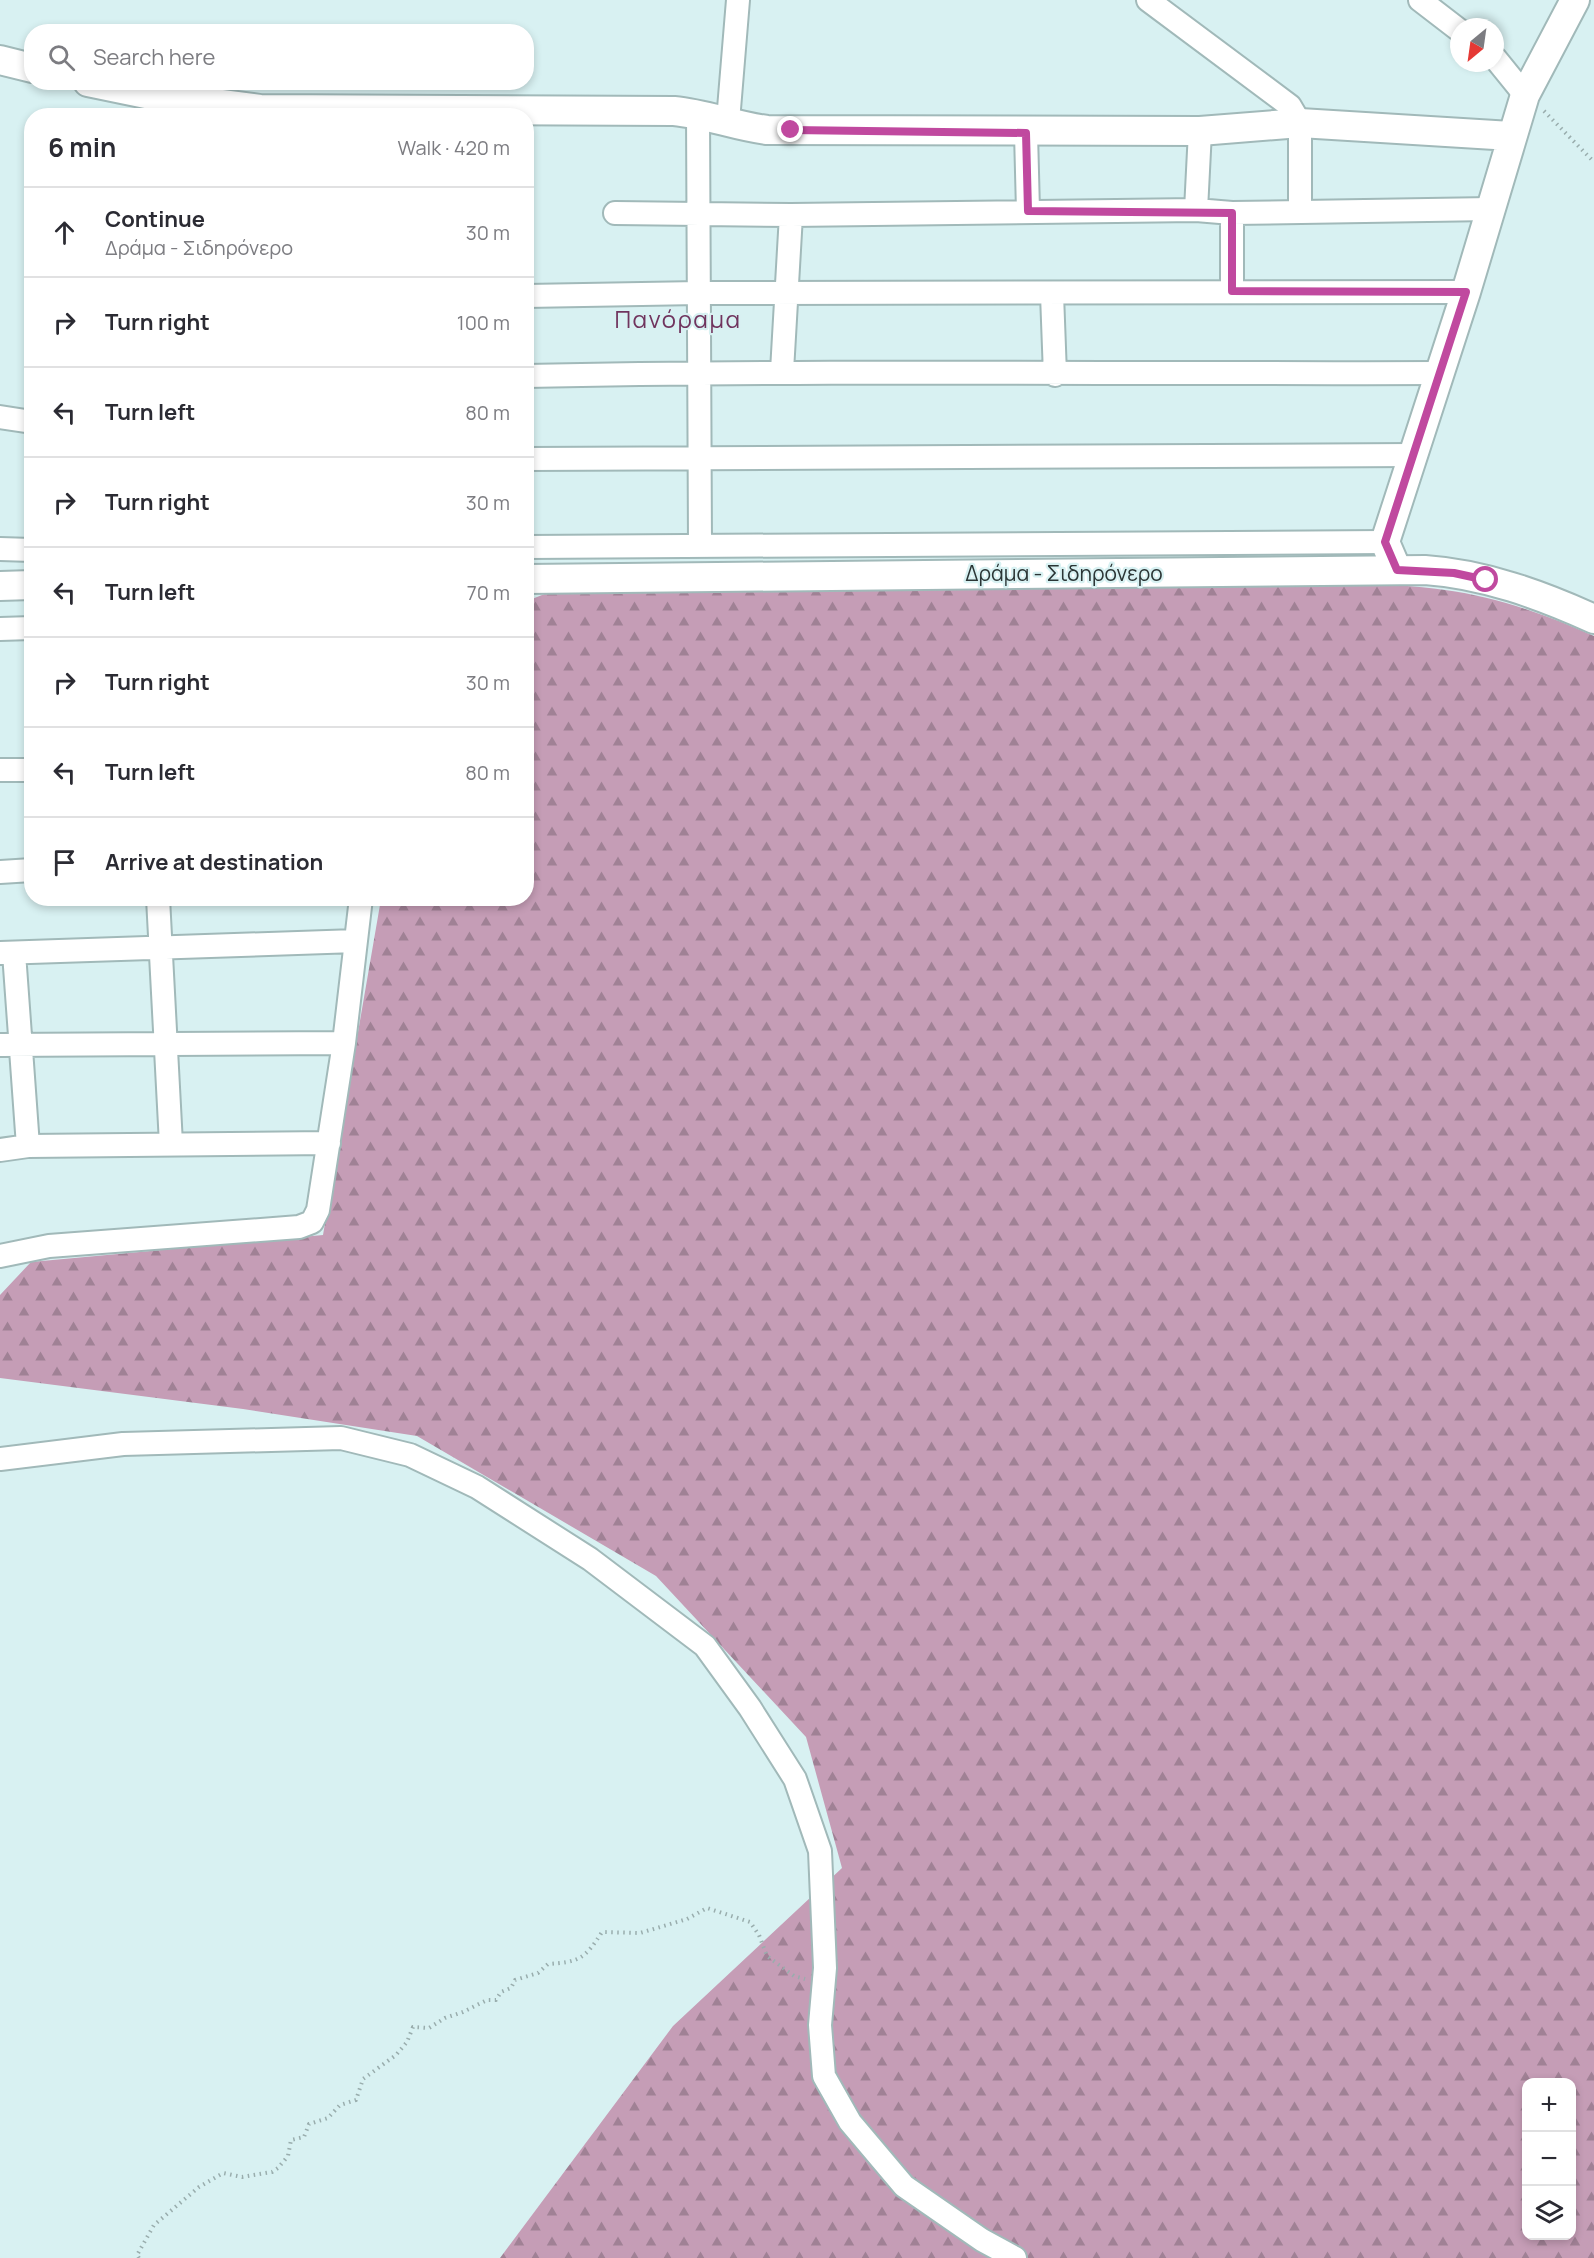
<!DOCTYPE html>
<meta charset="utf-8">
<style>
body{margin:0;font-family:Manrope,sans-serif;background:#f2f2f3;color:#2b2b33}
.controls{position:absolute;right:18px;bottom:18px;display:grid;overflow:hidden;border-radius:12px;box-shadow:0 3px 9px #0003}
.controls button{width:54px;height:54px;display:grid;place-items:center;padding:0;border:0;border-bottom:2px solid #e1e1e2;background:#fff;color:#2b2b33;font:30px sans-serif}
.compass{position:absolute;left:1450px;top:18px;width:54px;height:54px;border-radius:50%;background:#fff;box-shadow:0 3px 9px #0003;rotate:209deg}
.stop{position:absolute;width:18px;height:18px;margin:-14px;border:4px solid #c0499f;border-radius:50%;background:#fff}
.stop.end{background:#c0499f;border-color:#fff;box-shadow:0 2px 6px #0008}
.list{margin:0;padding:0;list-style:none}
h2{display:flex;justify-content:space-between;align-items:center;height:78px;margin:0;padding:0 24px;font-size:26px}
h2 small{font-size:20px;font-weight:400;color:#7c7c81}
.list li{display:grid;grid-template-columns:39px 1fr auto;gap:18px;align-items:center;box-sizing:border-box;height:90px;padding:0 24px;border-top:2px solid #e1e1e2}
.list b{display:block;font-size:22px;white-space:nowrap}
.list p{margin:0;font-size:20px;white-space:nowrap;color:#7c7c81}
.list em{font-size:20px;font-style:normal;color:#7c7c81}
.icon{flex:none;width:33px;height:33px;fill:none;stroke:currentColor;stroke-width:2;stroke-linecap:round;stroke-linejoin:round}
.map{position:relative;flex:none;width:1594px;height:2258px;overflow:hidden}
.search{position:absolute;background:#fff;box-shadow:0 3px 9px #0003;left:24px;top:24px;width:510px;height:66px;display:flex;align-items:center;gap:15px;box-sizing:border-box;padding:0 21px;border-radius:24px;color:#7c7c81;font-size:22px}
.panel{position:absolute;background:#fff;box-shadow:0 3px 9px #0003;left:24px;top:108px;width:510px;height:798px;border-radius:24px}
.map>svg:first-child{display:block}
.forest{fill:url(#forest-firs);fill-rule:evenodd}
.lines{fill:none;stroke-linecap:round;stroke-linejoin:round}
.minor-casing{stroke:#a1b9b9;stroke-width:26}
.tertiary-casing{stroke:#a1b9b9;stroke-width:32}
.path{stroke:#99adad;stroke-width:4;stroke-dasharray:1.5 4.5;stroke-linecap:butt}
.minor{stroke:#fff;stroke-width:22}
.tertiary{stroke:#fff;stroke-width:28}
.route{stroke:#c0499f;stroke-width:8}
.labels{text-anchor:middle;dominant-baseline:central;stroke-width:4.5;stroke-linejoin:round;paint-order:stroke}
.street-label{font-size:21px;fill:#2b3535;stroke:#d8f1f2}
.quarter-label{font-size:24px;letter-spacing:1.5px;fill:#70345e;stroke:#d8f1f2}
</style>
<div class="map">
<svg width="1594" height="2258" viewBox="0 0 1594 2258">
<defs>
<pattern id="forest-firs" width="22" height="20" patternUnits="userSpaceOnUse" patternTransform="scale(1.5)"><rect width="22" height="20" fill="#c59db6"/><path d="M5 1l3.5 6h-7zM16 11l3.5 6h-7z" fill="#a08195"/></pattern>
</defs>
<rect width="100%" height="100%" fill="#d8f1f2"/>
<!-- forest -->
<path class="forest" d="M1243 586C1310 586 1379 580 1445 590 1497 597 1547 615 1594 636V2258H500L673 2026 842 1868 806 1737 656 1576 417 1436 243 1409 0 1378V1295L31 1262 323 1235 381 899 526 898 527 601 547 593 579 591ZM1526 2082H1572V2236H1526Z"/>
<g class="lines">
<!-- minor casing -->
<g class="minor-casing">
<path id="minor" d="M1148 0 1290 106 1300 123V211
M1420 0 1459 30
M1495 58 1525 95
M698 113 700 544
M728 121 738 0
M1026 133 1028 211
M1196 210 1200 131
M615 213 791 215 1196 210 1232 213 1491 209
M1232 292V213
M1052 294 1055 375
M526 296 699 293 1466 292
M782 371 791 215
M526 376C831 370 1136 374 1440 373
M0 417 32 422
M526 459 1414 455
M526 547 1385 542
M0 549 32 550
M0 629 32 628
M0 770H32
M0 872 32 870
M158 898 171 1144
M0 953 356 941
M14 953 28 1146
M0 1045 344 1043
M0 1150 28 1146 329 1143
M0 1256 49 1246 299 1227 312 1222 318 1210 344 1043 361 898
M0 1459 123 1444 341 1438 410 1455 477 1487 590 1559 705 1646 750 1708 795 1779 820 1851 825 1968 820 2025 824 2076 850 2122 904 2186 982 2240 1015 2258"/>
</g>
<!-- tertiary casing -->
<g class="tertiary-casing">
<path id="tertiary" d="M0 60 32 68
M88 82 151 95 260 109 674 111C706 114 735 126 767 130L1200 131 1300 123 1511 136
M1397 570 1385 542 1466 292 1525 95 1575 0
M526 579 1425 570C1484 574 1541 595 1594 619
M0 586 32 585"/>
</g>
<!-- path -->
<path class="path" d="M1544 111 1594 162
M139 2258 137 2255 154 2225 199 2187 223 2173 242 2177 272 2172 278 2168 288 2156 291 2140 304 2137 309 2124 328 2118 340 2105 356 2100 363 2079 396 2055 407 2042 413 2027 429 2028 445 2018 463 2012 487 2000H496L501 1992 511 1988 515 1980 538 1973 548 1964C579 1962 585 1959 602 1932L640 1933 687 1919 707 1908 750 1922 759 1935 767 1956 794 1976 805 1979"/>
<!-- minor -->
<use href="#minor" class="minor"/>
<!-- tertiary -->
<use href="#tertiary" class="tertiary"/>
</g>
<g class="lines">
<!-- route -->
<path class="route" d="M791 130 1026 133 1028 211 1232 213V291L1466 292 1385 542 1397 570 1454 573 1486 580"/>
</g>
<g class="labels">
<!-- street labels -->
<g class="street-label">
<text x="1064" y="573">Δράμα - Σιδηρόνερο</text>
</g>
<!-- quarter labels -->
<g class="quarter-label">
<text x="678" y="318">Πανόραμα</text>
</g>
</g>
</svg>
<div class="controls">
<button>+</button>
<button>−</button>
<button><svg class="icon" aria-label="layers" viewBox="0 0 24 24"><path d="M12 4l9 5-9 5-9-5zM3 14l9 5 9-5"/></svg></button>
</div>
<svg class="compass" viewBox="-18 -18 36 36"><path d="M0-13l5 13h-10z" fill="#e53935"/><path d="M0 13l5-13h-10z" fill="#7c7c81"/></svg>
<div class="stop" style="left:1486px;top:580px"></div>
<div class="stop end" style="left:791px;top:130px"></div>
<div class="search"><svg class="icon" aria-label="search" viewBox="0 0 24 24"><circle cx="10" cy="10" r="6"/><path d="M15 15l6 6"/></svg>Search here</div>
<section class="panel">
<h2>6 min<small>Walk · 420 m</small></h2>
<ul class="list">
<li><svg class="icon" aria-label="ahead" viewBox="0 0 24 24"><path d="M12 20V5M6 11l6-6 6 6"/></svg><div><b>Continue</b><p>Δράμα - Σιδηρόνερο</p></div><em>30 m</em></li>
<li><svg class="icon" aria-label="right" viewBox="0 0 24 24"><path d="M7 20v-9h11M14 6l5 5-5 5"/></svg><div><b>Turn right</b></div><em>100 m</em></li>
<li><svg class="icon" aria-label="left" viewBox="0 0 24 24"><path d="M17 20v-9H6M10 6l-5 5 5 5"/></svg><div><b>Turn left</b></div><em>80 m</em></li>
<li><svg class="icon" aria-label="right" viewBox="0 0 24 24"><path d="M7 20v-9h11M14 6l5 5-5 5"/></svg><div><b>Turn right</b></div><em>30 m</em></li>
<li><svg class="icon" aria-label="left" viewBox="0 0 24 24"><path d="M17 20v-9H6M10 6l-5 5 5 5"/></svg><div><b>Turn left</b></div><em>70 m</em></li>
<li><svg class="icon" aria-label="right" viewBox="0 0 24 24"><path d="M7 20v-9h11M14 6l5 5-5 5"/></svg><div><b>Turn right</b></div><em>30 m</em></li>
<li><svg class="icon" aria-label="left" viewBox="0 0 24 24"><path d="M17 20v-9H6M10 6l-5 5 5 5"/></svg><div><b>Turn left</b></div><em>80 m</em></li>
<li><svg class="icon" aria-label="arrive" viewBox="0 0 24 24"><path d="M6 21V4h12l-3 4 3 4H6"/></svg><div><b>Arrive at destination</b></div></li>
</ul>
</section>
</div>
